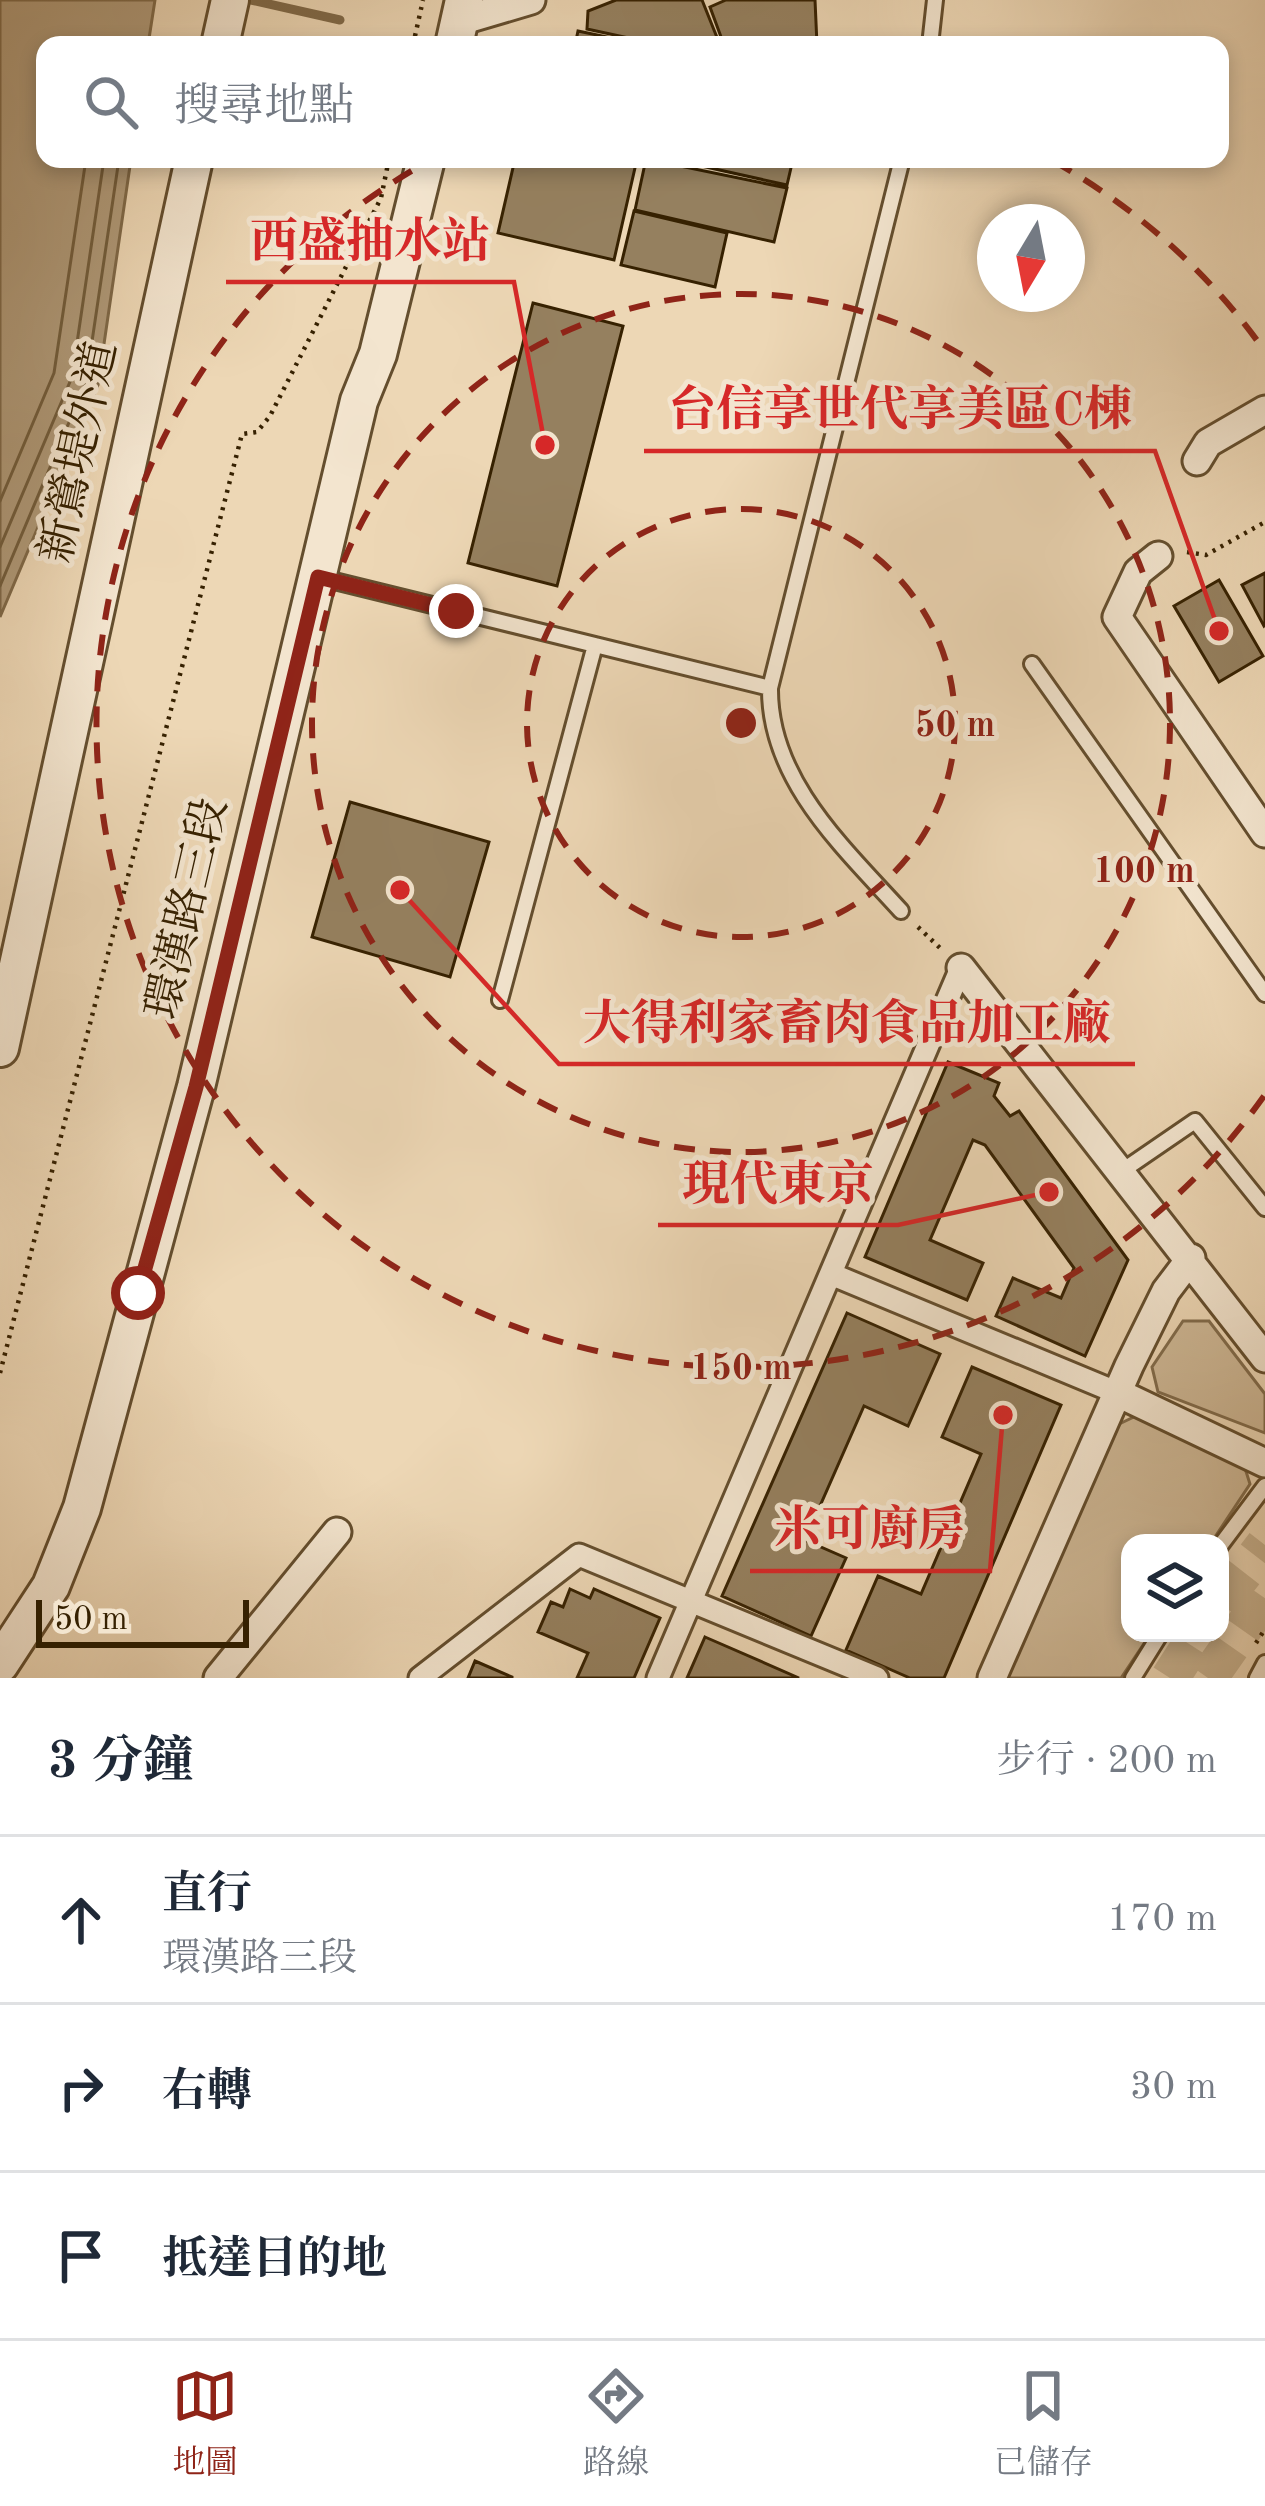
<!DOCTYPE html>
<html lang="zh-TW">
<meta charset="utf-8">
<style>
body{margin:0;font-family:"Old Standard TT","Noto Serif TC",serif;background:#f2f2f3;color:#1f2937}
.controls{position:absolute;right:36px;bottom:36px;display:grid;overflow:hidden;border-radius:24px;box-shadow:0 6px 18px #0003}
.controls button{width:108px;height:108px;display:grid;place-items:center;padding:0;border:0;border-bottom:3px solid #e0e1e3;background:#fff;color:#1f2937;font:60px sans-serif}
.compass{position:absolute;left:977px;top:204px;width:108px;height:108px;border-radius:50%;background:#fff;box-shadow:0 6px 18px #0003;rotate:190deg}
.scale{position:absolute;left:36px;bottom:30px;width:213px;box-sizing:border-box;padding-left:12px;border:6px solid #362101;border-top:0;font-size:33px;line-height:42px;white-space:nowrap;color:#362101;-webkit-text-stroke:9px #f3e5cf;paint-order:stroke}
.stop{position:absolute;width:36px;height:36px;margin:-27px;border:9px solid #8f2418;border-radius:50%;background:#fff}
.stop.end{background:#8f2418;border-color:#fff;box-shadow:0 3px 12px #0008}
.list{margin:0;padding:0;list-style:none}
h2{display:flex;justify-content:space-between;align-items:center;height:156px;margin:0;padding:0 48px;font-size:51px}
h2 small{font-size:39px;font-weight:400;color:#747a83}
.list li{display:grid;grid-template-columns:78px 1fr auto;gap:36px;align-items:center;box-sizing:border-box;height:168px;padding:0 48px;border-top:3px solid #e0e1e3}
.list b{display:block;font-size:45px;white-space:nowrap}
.list p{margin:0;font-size:39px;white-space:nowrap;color:#747a83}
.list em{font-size:39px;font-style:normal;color:#747a83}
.icon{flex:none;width:66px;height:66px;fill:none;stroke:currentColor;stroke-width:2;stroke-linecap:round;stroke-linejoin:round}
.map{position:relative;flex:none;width:1265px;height:1678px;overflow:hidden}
.search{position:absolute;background:#fff;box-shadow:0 6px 18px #0003;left:36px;right:36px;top:36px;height:132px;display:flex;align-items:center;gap:30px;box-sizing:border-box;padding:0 42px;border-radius:24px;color:#747a83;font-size:45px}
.sheet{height:660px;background:#fff}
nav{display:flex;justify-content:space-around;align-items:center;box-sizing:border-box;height:168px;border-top:3px solid #e0e1e3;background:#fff;font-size:33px;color:#747a83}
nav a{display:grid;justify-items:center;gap:6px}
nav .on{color:#8f2418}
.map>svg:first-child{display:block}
.green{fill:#ceb896;stroke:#826c4c;stroke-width:3}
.water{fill:#af9978;stroke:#7f6948;stroke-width:3}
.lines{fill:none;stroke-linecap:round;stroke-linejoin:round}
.shore{stroke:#725d3c;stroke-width:3}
.stream{stroke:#7f6948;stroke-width:9}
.building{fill:#95805f;stroke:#362101;stroke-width:3}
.secondary-tunnel{stroke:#c8b391;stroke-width:39;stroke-dasharray:39 20;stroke-linecap:butt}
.service-casing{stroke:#644e2e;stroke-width:20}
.pedestrian-casing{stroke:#644e2e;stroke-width:27}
.minor-casing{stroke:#644e2e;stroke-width:33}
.tertiary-casing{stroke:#644e2e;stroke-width:42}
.path{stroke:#362101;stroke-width:4.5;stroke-dasharray:3 6;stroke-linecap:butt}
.service{stroke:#f3e5cf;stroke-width:14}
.pedestrian{stroke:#f3e5cf;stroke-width:21}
.minor{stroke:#f3e5cf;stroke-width:27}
.tertiary{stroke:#f3e5cf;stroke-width:36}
.route{stroke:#8f2418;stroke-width:15}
.ring{fill:none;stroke:#8f2418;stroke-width:6;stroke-dasharray:21 15}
.labels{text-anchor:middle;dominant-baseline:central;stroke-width:10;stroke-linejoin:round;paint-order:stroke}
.street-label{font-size:45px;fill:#362101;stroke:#f3e5cf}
.centre{fill:#8f2418;stroke:#f3e5cf;stroke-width:6}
.ring-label{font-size:36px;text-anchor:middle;font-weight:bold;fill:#8f2418;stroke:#f3e5cf;stroke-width:10;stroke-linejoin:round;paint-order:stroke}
.leader{fill:none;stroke:#d62828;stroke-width:4.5}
.callout-dot{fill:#d62828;stroke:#f3e5cf;stroke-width:4.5}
.callout-label{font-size:48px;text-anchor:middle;font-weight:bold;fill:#d62828;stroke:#f3e5cf;stroke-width:10;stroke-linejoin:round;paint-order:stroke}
</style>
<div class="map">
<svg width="1265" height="1678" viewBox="0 0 1265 1678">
<rect width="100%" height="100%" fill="#edd7b5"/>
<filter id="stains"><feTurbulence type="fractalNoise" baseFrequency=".00167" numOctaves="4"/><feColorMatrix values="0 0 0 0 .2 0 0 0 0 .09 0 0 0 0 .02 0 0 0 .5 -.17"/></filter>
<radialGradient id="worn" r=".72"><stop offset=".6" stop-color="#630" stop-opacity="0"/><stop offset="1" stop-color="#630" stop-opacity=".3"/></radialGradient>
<!-- green -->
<path class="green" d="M1183 1321H1209L1265 1394V1433L1158 1392 1152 1367Z
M1136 1416 1244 1465 1250 1484 1211 1543H1130V1633H1151L1121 1678H1007L1115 1426Z"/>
<!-- water -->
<path class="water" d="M0 0H155L148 45H45V159H131L98 385 0 617Z"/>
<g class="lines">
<!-- shore -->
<path class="shore" d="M0 501 54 373 86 159
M0 547 72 377 104 159
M0 586 86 382 119 159"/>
<!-- stream -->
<path class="stream" d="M251 0 340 20"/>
</g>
<!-- building -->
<path class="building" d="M616 0H702L720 45H661L587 29 588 11Z
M726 0H815L817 45H724L710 7Z
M578 31 645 45H575Z
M515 159H637L614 260 498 233Z
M646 159 787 188 774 242 635 210Z
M670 159H793L787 185Z
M634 211 727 233 715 287 621 265Z
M533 303 623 326 557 586 468 563Z
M1265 573V625L1264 626 1242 585Z
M1219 580 1263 656 1219 682 1174 606Z
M350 802 489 842 450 977 312 937Z
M948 1062 999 1083 994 1096 1010 1116 1019 1111 1128 1260 1085 1356 996 1316 1013 1278 1061 1298 1074 1268 985 1145 973 1140 930 1240 983 1263 967 1300 865 1257Z
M847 1313 940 1354 908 1426 864 1406 805 1540 846 1558 811 1636 722 1596Z
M972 1367 1061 1405 944 1678H910L846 1650 878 1576 921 1594 981 1454 942 1437Z
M570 1589 590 1598 594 1589 660 1618 634 1678H577L588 1653 538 1632 551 1602 563 1607Z
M705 1637 799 1678H687Z
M475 1661 512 1677V1678H468Z"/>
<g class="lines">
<!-- secondary-tunnel -->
<path class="secondary-tunnel" d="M1220 1603 1265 1545
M1170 1678 1199 1633
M1208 1678 1265 1597"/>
<!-- service casing -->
<g class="service-casing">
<path id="service" d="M930 45 935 0
M318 577 770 688
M1032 664 1265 994
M901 911C844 848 769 780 770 688L902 159
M500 1000 595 645
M1122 1171 1195 1121 1265 1208
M1220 1546 1265 1486
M1133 1678 1161 1633
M1257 1678 1265 1663"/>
</g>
<!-- pedestrian casing -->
<g class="pedestrian-casing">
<path id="pedestrian" d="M831 1274 1118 1393
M420 1678 579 1555 877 1678
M658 1678 961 968"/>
</g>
<!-- minor casing -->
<g class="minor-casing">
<path id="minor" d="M460 21 531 0
M1197 461 1208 443 1265 410
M1158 556 1138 572 1117 617 1265 833
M961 968 1265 1358
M1118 1393 1265 1463
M218 1678 337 1532
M992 1678 1129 1366 1166 1291 1191 1258"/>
</g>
<!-- tertiary casing -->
<g class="tertiary-casing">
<path id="tertiary" d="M220 45 230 0
M454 45 464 0
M0 1048 194 159
M0 1664 51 1586 82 1508 196 1087 359 401 378 354 426 159"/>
</g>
<!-- path -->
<path class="path" d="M413 45 423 0
M1187 552 1206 555 1265 522
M918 927 940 948
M0 1373 242 434 257 432 270 416 381 198 389 159
M1256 1643 1265 1629"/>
<!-- service -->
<use href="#service" class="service"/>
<!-- pedestrian -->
<use href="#pedestrian" class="pedestrian"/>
<!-- minor -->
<use href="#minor" class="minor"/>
<!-- tertiary -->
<use href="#tertiary" class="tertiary"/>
</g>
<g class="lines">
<!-- route -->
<path class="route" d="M138 1293 196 1087 318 577 456 611"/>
</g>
<!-- distance rings -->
<g class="ring">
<circle cx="741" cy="723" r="214"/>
<circle cx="741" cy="723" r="429"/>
<path d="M1264 1096A643 643 0 1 1 429 161M1053 161A643 643 0 0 1 1264 350"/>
</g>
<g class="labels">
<!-- street labels -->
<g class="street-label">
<text transform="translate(81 452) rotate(-78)">新鶯堤外道</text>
<text transform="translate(189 909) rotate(-77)">環漢路三段</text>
</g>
</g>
<circle cx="741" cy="723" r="18" class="centre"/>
<g class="ring-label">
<text x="955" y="736">50 m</text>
<text x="1144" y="882">100 m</text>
<text x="741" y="1379">150 m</text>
</g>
<!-- callouts -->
<path class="leader" d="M545 445L514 282H226M1219 631L1155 451H644M400 890L559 1064H1135M1049 1192L898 1225H658M1003 1415L990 1571H750"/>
<g class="callout-dot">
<circle cx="545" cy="445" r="12"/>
<circle cx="1219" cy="631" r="12"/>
<circle cx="400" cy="890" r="12"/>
<circle cx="1049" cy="1192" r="12"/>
<circle cx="1003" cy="1415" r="12"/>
</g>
<g class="callout-label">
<text x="370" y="257">西盛抽水站</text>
<text x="900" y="425">台信享世代享美區C棟</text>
<text x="847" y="1039">大得利家畜肉食品加工廠</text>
<text x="778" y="1200">現代東京</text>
<text x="870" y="1545">米可廚房</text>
</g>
<rect width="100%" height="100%" filter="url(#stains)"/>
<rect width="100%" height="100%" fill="url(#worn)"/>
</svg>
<div class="controls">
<button><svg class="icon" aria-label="layers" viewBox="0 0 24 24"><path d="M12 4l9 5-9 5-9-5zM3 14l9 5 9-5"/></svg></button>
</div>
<svg class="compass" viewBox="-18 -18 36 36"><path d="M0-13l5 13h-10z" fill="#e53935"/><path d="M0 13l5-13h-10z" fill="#747a83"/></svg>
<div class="scale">50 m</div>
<div class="stop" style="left:138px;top:1293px"></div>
<div class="stop end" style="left:456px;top:611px"></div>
<div class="search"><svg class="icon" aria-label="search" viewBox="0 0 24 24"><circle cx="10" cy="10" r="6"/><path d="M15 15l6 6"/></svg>搜尋地點</div>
</div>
<section class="sheet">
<h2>3 分鐘<small>步行 · 200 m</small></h2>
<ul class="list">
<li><svg class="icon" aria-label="ahead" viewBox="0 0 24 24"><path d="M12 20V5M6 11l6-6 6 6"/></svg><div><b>直行</b><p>環漢路三段</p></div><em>170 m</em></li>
<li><svg class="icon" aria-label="right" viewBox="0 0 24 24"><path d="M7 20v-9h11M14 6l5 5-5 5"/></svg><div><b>右轉</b></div><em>30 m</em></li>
<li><svg class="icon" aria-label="arrive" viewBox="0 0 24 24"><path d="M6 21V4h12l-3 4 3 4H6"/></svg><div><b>抵達目的地</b></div></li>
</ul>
</section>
<nav>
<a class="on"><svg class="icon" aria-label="map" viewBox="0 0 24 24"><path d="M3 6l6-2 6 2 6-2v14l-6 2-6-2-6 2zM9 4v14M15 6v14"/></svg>地圖</a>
<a><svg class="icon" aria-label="directions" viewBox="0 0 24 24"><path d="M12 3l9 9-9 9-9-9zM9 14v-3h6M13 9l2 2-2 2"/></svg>路線</a>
<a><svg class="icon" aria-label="saved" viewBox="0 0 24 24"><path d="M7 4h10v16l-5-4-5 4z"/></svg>已儲存</a>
</nav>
